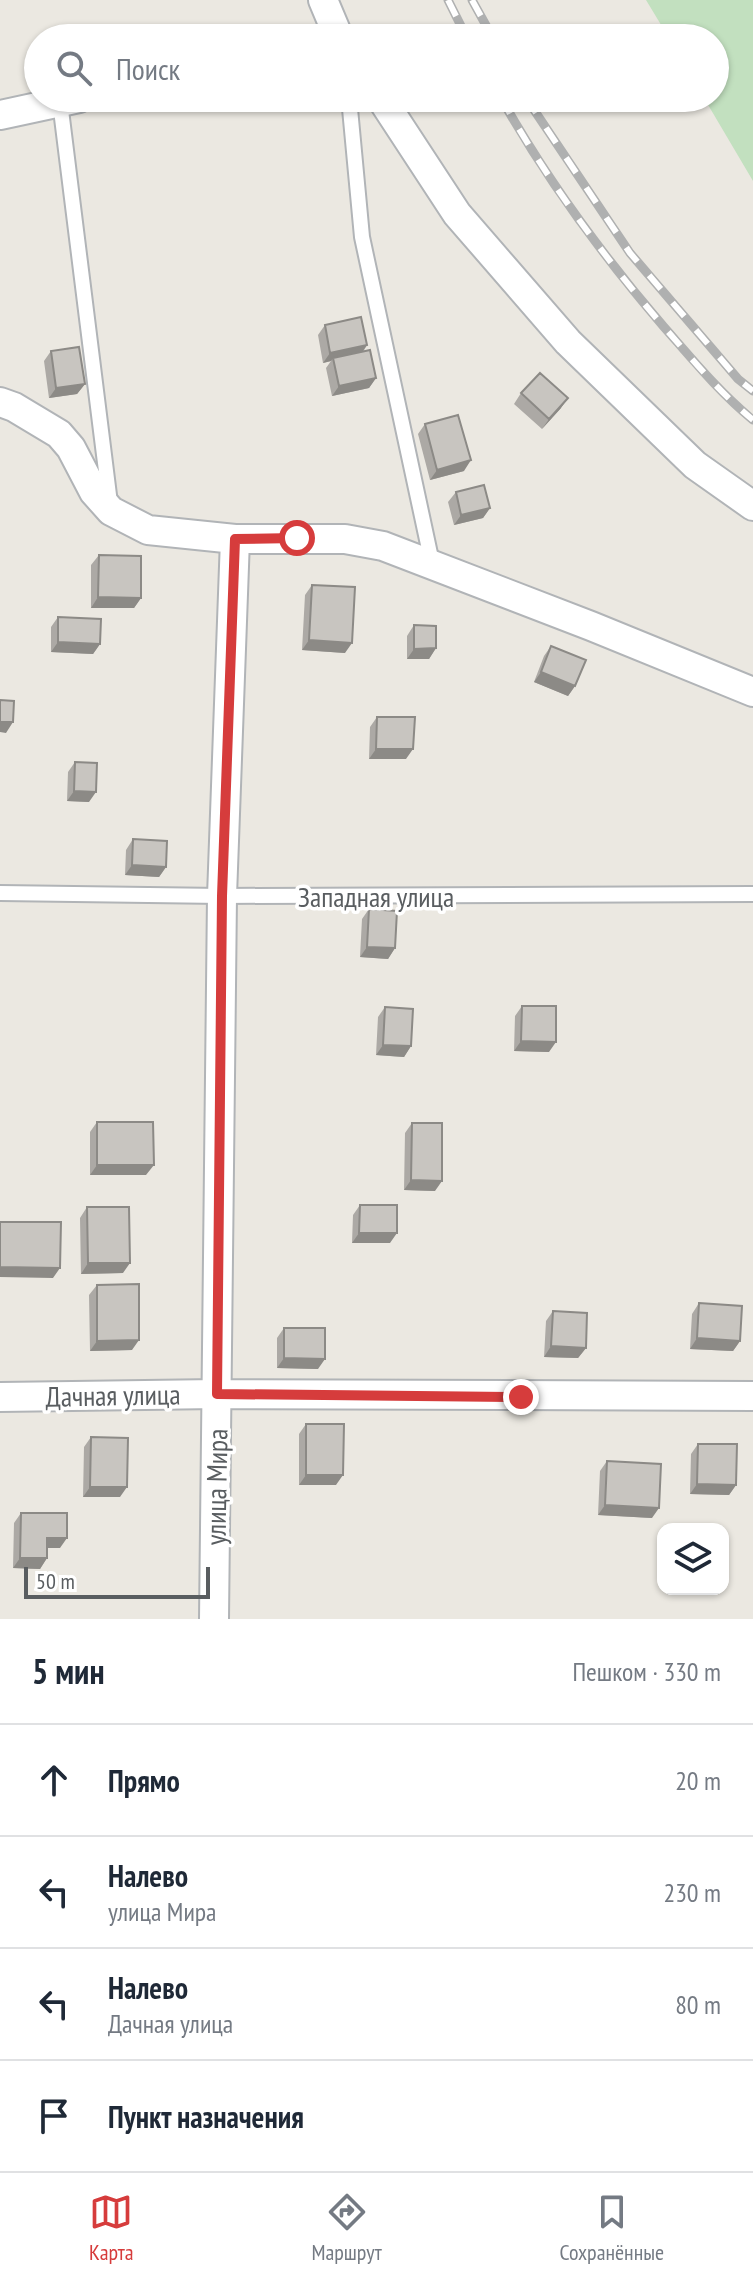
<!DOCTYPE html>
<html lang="ru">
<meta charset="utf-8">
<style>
body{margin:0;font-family:"PT Sans Narrow",sans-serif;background:#f6f6f7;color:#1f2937}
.controls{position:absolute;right:24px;bottom:24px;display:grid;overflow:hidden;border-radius:16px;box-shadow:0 2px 6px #0004}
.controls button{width:72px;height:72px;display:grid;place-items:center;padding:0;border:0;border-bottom:2px solid #e0e1e3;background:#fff;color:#1f2937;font:40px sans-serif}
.scale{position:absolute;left:24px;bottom:20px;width:186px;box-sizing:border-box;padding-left:8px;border:4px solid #595d60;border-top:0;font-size:22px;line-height:28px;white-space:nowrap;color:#595d60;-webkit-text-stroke:6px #fff;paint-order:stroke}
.stop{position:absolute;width:24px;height:24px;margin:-18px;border:6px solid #d63c3c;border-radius:50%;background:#fff}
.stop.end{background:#d63c3c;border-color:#fff;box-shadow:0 2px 8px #0008}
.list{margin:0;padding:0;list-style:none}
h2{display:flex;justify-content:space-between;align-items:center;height:104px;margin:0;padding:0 32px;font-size:34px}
h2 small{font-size:26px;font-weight:400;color:#747a83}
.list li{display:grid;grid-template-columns:52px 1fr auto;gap:24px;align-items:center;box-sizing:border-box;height:112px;padding:0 32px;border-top:2px solid #e0e1e3}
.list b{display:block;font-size:30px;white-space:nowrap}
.list p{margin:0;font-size:26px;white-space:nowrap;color:#747a83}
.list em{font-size:26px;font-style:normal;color:#747a83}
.icon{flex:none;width:44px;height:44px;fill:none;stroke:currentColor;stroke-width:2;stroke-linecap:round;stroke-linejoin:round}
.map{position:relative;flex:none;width:753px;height:1619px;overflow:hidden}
.search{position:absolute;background:#fff;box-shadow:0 2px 6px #0004;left:24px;right:24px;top:24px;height:88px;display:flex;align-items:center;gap:20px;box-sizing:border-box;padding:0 28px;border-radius:44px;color:#747a83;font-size:30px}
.sheet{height:552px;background:#fff}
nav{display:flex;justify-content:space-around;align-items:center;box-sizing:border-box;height:112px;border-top:2px solid #e0e1e3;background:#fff;font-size:22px;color:#747a83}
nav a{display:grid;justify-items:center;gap:4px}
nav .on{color:#d63c3c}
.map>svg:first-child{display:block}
.green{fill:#c2e0bf}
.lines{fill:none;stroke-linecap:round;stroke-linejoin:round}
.service-casing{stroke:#b1b4b7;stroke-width:18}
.minor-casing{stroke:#b1b4b7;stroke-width:32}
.service{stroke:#fff;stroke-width:14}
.minor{stroke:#fff;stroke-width:28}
.rail-casing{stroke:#afb0b0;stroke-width:9}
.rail{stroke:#fff;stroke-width:6;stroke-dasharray:18;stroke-linecap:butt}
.wall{fill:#aca9a5}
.shaded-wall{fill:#8c8a86}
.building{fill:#c8c5c0;stroke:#8c8a86;stroke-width:2}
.route{stroke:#d63c3c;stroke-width:10}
.labels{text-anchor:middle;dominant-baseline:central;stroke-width:7;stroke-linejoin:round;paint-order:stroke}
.street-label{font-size:28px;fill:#595d60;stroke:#fff}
</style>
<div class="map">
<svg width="753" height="1619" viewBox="0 0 753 1619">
<rect width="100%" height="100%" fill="#ebe8e1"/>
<!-- green -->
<path class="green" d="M646 0H753V181L704 98H715V38H669Z"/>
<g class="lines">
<!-- service casing -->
<g class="service-casing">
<path id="service" d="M349 98 362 237 432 563
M60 102 110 503
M0 893 222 896 753 894"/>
</g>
<!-- minor casing -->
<g class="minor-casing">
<path id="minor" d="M323 0 339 38
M381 98 457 214 568 342 695 465 753 506
M0 115 79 98
M0 402 14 407 59 434 71 448 94 492 111 511 148 530 235 539H345L383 546 591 626 753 692
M0 1397 217 1394 753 1396
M214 1619 222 896 235 539"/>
</g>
<!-- service -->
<use href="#service" class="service"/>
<!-- minor -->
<use href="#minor" class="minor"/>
<!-- rail casing -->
<g class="rail-casing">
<path id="rail" d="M448 0 467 38
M472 0 493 38
M501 98C547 180 603 256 664 327 693 360 719 392 753 420
M526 98 630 253 738 379 753 391"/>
</g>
<!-- rail -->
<use href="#rail" class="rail"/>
</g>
<!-- wall -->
<path class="wall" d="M325 325 367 345 363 352 376 378 369 388 332 396 326 368 331 361 323 363 318 335Z
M51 351 85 384 77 394 49 398 44 361Z
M521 393 561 408 542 429 514 404Z
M425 424 464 471 430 480 418 434Z
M456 492 490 508 483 518 454 525 448 502Z
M99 555 141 598 134 608H91V565Z
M312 585 345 653 302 650 305 595Z
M58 617 100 644 93 654 51 652V627Z
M414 625 436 648 429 659H407V636Z
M551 646 575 686 568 696 534 682 544 656Z
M377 717 406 759H369L370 727Z
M75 762 89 802 67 801 68 772Z
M133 839 166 867 159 877 125 875 126 850Z
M369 909 395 948 388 959 360 957 362 919Z
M522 1006 549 1052 514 1051 515 1016Z
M385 1007 411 1046 404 1057 376 1055 378 1017Z
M97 1122 146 1175H90V1132Z
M412 1123 435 1191 404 1190 405 1133Z
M360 1205 390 1243H352L353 1215Z
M87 1207 123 1273 81 1274 80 1218Z
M97 1285 132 1350 90 1351 89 1295Z
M699 1303 740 1341 733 1351 690 1349 692 1314Z
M553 1311 586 1348 578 1358 544 1357 546 1321Z
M284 1328 318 1369 277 1368V1338Z
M306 1424 336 1485H299V1434Z
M91 1437 120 1497H83L84 1447Z
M698 1444 736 1485 729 1495 690 1494 691 1454Z
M607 1461 652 1518 598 1515 600 1471Z
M21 1513 60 1548H47V1558L40 1569 13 1568 14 1523Z"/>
<!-- shaded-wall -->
<path class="shaded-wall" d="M367 345 360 355 333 358 331 361 323 363 330 353Z
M376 378 369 388 332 396 339 386Z
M85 384 77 394 49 398 56 388Z
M568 398 561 408 542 429 549 419Z
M471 460 464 471 430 480 437 470Z
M490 508 483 518 454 525 461 515Z
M98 597 141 598 134 608H91Z
M309 640 352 643 345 653 302 650Z
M58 642 100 644 93 654 51 652Z
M436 648 429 659H407L414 649Z
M541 672 575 686 568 696 534 682Z
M0 722H13L6 733 0 732Z
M376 749H413L406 759H369Z
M74 791 96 792 89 802 67 801Z
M132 865 166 867 159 877 125 875Z
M367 947 395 948 388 959 360 957Z
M521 1041 556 1042 549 1052 514 1051Z
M383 1045 411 1046 404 1057 376 1055Z
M97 1165H154L146 1175H90Z
M411 1180 442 1181 435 1191 404 1190Z
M359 1233H397L390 1243H352Z
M88 1263H130L123 1273 81 1274Z
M0 1267 60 1268 53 1278 0 1277Z
M697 1338 740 1341 733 1351 690 1349Z
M139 1340 132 1350 90 1351 97 1341Z
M551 1346 586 1348 578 1358 544 1357Z
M284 1358 325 1359 318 1369 277 1368Z
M306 1475H343L336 1485H299Z
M697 1484 736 1485 729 1495 690 1494Z
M90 1487H127L120 1497H83Z
M605 1505 659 1508 652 1518 598 1515Z
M47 1538H67L60 1548H40Z
M20 1558H47L40 1569 13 1568Z"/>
<!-- building -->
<path class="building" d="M361 317 367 345 330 353 325 325Z
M79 347 85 384 56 388 51 351Z
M370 350 376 378 339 386 333 358Z
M540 373 568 398 549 419 521 393Z
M458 415 471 460 437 470 425 424Z
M484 485 490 508 461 515 456 492Z
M99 555 141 556V598L98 597Z
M312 585 355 587 352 643 309 640Z
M58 617 101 619 100 644 58 642Z
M414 625 436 626V648L414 649Z
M551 646 586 660 575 686 541 672Z
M0 700 14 701 13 722H0Z
M377 717H415L413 749H376Z
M75 762 97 763 96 792 74 791Z
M133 839 167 841 166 867 132 865Z
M369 909 397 911 395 948 367 947Z
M522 1006H556V1042L521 1041Z
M385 1007 413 1009 411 1046 383 1045Z
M97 1122H153L154 1165H97Z
M412 1123H442V1181L411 1180Z
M360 1205H397V1233H359Z
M87 1207H129L130 1263H88Z
M0 1222H61L60 1268 0 1267Z
M139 1284V1340L97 1341V1285Z
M699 1303 742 1306 740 1341 697 1338Z
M553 1311 587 1313 586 1348 551 1346Z
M284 1328H325V1359L284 1358Z
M306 1424H344L343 1475H306Z
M91 1437 128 1438 127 1487H90Z
M698 1444H737L736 1485 697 1484Z
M607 1461 661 1464 659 1508 605 1505Z
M21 1513H67V1538H47V1558H20Z"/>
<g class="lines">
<!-- route -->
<path class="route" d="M297 538 235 539 222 896 217 1394 521 1397"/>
</g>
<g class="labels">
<!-- street labels -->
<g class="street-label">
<text x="376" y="896">Западная улица</text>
<text transform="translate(113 1395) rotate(-1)">Дачная улица</text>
<text transform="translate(216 1487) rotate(-89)">улица Мира</text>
</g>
</g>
</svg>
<div class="controls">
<button><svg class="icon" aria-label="layers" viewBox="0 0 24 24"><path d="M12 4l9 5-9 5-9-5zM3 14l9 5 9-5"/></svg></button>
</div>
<div class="scale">50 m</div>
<div class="stop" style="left:297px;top:538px"></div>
<div class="stop end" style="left:521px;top:1397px"></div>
<div class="search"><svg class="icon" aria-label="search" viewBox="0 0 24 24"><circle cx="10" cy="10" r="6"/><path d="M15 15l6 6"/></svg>Поиск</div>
</div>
<section class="sheet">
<h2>5 мин<small>Пешком · 330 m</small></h2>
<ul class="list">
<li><svg class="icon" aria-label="ahead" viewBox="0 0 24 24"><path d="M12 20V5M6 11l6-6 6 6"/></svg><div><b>Прямо</b></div><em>20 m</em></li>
<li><svg class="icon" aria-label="left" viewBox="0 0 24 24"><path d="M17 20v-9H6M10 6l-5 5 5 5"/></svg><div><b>Налево</b><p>улица Мира</p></div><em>230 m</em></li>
<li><svg class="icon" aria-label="left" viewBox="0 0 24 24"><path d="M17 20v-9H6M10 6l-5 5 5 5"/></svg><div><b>Налево</b><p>Дачная улица</p></div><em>80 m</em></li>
<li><svg class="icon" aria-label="arrive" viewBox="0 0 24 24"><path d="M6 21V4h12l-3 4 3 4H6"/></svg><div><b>Пункт назначения</b></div></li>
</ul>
</section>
<nav>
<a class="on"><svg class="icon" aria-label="map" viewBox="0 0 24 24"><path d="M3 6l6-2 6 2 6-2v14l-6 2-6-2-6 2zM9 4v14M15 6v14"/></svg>Карта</a>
<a><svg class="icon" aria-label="directions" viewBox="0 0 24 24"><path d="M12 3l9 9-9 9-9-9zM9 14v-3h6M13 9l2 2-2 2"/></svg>Маршрут</a>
<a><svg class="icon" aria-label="saved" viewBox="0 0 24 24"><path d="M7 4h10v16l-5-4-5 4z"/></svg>Сохранённые</a>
</nav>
